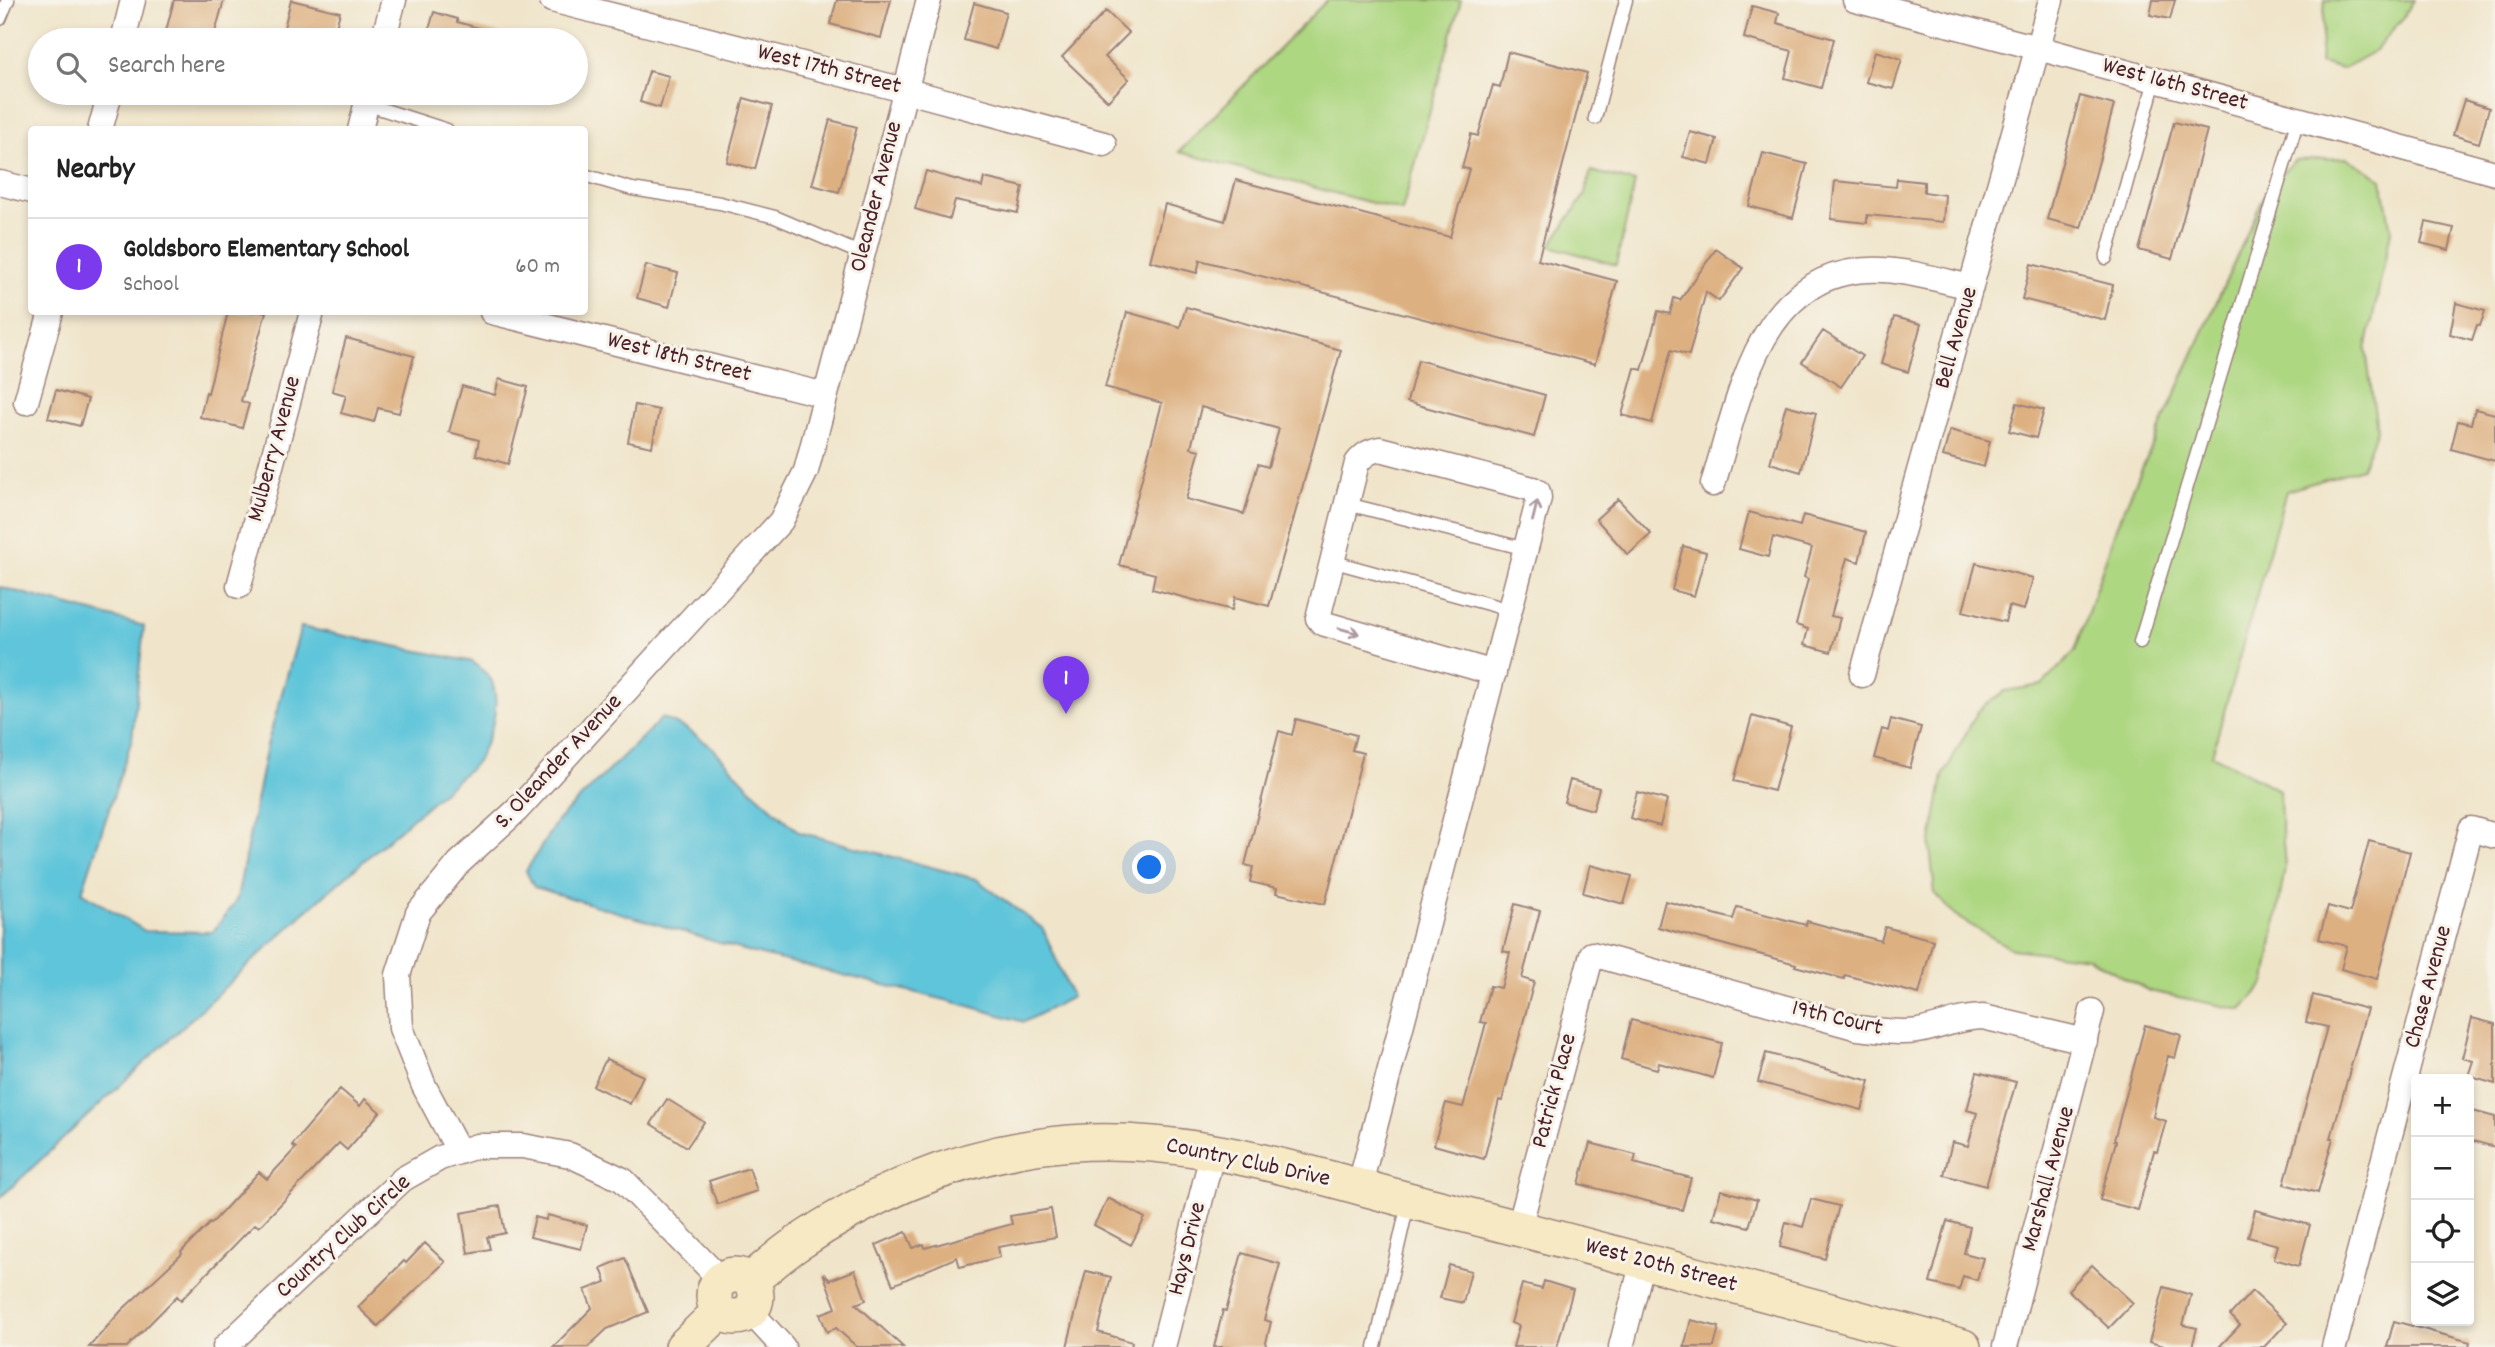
<!DOCTYPE html>
<meta charset="utf-8">
<style>
body{margin:0;font-family:Dekko,sans-serif;background:#f2f2f2;color:#222}
.controls{position:absolute;right:21px;bottom:21px;display:grid;overflow:hidden;border-radius:7px;box-shadow:0 4px 10px #0003}
.controls button{width:63px;height:63px;display:grid;place-items:center;padding:0;border:0;border-bottom:2px solid #e0e0e0;background:#fff;color:#222;font:35px sans-serif}
.you{position:absolute;left:1150px;top:868px;width:24px;height:24px;margin:-18px;border:5px solid #fff;border-radius:50%;background:#1a73e8;box-shadow:0 0 0 10px #1a73e833}
.badge{display:grid;place-items:center;width:46px;height:46px;border-radius:50%;background:#7c3aed;color:#fff;font-size:23px;font-weight:700}
.pin{position:absolute;translate:-50% -58px;filter:drop-shadow(0 2px 4px #0008)}
.pin::after{content:'';position:absolute;top:37px;width:24px;height:21px;background:inherit;clip-path:polygon(0 0,100% 0,50% 100%)}
.list{margin:0;padding:0;list-style:none}
h2{display:flex;justify-content:space-between;align-items:center;height:91px;margin:0;padding:0 28px;font-size:30px}
h2 small{font-size:23px;font-weight:400;color:#767676}
.list li{display:grid;grid-template-columns:46px 1fr auto;gap:21px;align-items:center;box-sizing:border-box;height:98px;padding:0 28px;border-top:2px solid #e0e0e0}
.list b{display:block;font-size:26px;white-space:nowrap}
.list p{margin:0;font-size:23px;white-space:nowrap;color:#767676}
.list em{font-size:23px;font-style:normal;color:#767676}
.icon{flex:none;width:38px;height:38px;fill:none;stroke:currentColor;stroke-width:2;stroke-linecap:round;stroke-linejoin:round}
.map{position:relative;flex:none;width:2495px;height:1347px;overflow:hidden}
.search{position:absolute;background:#fff;box-shadow:0 4px 10px #0003;left:28px;top:28px;width:560px;height:77px;display:flex;align-items:center;gap:18px;box-sizing:border-box;padding:0 24px;border-radius:38px;color:#767676;font-size:26px}
.panel{position:absolute;background:#fff;box-shadow:0 4px 10px #0003;left:28px;top:126px;width:560px;height:189px;border-radius:7px}
.map>svg:first-child{display:block}
.green{fill:#aed782;stroke:#7c7b56;stroke-width:2}
.water{fill:#5ec5da;stroke:#547282;stroke-width:2}
.building{fill:#ddb081;fill-rule:evenodd}
.lines{fill:none;stroke-linecap:round;stroke-linejoin:round}
.lane-casing{stroke:#9d827b;stroke-width:15}
.street-casing{stroke:#9d827b;stroke-width:27}
.secondary-casing{stroke:#9d827b;stroke-width:38}
.lane{stroke:#fff;stroke-width:12}
.street{stroke:#fff;stroke-width:24}
.secondary{stroke:#f6e9c3;stroke-width:35}
.oneway{stroke:#ae9aa0}
.labels{text-anchor:middle;dominant-baseline:central;stroke-width:6;stroke-linejoin:round;paint-order:stroke}
.street-label{font-size:24px;fill:#4a1f2b;stroke:#f7f3e8}
</style>
<div class="map">
<svg width="2495" height="1347" viewBox="0 0 2495 1347">
<rect width="100%" height="100%" fill="#f7f3e8"/>
<filter id="ink" filterUnits="userSpaceOnUse"><feTurbulence type="fractalNoise" baseFrequency=".0143" numOctaves="2"/><feDisplacementMap in="SourceGraphic" scale="14" xChannelSelector="R" yChannelSelector="G"/><feConvolveMatrix kernelMatrix="1 2 1 2 8 2 1 2 1" color-interpolation-filters="sRGB"/></filter>
<filter id="wash" filterUnits="userSpaceOnUse"><feTurbulence type="fractalNoise" baseFrequency=".00686" numOctaves="4" result="noise"/><feDisplacementMap in="SourceGraphic" scale="28" xChannelSelector="R" yChannelSelector="G"/><feGaussianBlur stdDeviation="1.57" result="paint"/><feColorMatrix in="noise" values="0 0 0 0 0 0 0 0 0 0 0 0 0 0 0 0 0 1.4 0 .05"/><feComposite in="paint" operator="in"/></filter>
<g filter="url(#wash)">
<rect width="100%" height="100%" fill="#f0e5cb"/>
<!-- green -->
<path class="green" d="M1327 0H1461L1402 211 1179 152Z
M2325 0H2414L2403 18 2376 50 2342 69 2320 63Z
M2347 158 2382 179 2391 231 2366 350 2377 430 2362 468 2286 491 2212 755 2279 790 2285 867 2266 982 2242 1010 2149 991 2089 958 2012 949 1957 917 1935 894 1930 847 1943 776 1978 711 2005 691 2042 685 2075 651 2118 522 2268 187 2295 160Z
M1591 171 1635 182 1616 265 1550 246 1584 196Z"/>
<!-- water -->
<path class="water" d="M0 587 144 626 132 739 82 892 145 931 213 932 237 899 267 745 301 627 473 662C479 668 490 675 492 682 502 710 489 737 477 762L305 912 0 1198Z
M662 718 685 728 712 747 752 790 799 832 976 879 1043 929 1072 997 1024 1022 962 1004 749 952 534 887 526 871 557 821Z"/>
<g id="blocks">
<!-- building -->
<path class="building" d="M174 0H224L213 40H200L166 31Z
M291 0 340 12 333 40 284 28Z
M837 0H891L881 38 830 24Z
M2153 0H2175L2170 19 2150 15Z
M974 3 1006 12 996 49 964 40Z
M1752 6 1779 13 1777 23 1834 39 1821 88 1785 78 1792 51 1744 38Z
M1106 11 1129 33 1105 57 1129 79 1108 101 1062 57Z
M434 12 457 19V22L505 35V40H426Z
M1875 51 1902 59 1893 89 1866 82Z
M1508 52 1587 73 1538 260 1617 281 1595 364 1200 260 1197 273 1150 261 1165 204 1225 221 1236 180 1450 237 1469 169 1462 168 1471 134 1478 136 1493 85 1500 87Z
M649 71 669 76 660 108 640 102Z
M2080 96 2114 105 2081 228 2047 219Z
M744 98 772 106 755 169 727 162Z
M2464 100 2489 108 2479 143 2453 135Z
M830 120 857 127 839 192 812 185Z
M2174 122 2207 130 2172 259 2139 250Z
M1690 132 1717 139 1710 164 1683 157Z
M1763 153 1807 164 1793 218 1749 206Z
M926 171 982 187 984 178 1023 187 1018 213 955 200 950 219 915 209Z
M1897 179 1924 182V192L1945 195 1943 222 1867 215V223L1831 219 1835 181 1896 187Z
M2426 222 2454 228 2449 250 2421 243Z
M1716 249 1743 268 1719 301 1706 292 1689 355 1671 350 1652 423 1622 415 1635 368 1642 370 1658 311 1670 314 1674 298 1680 300Z
M2031 264 2113 285 2105 320 2022 299Z
M646 265 678 273 669 307 637 298Z
M2456 303 2485 311 2480 326 2477 325 2472 340 2450 334Z
M1186 307 1341 350 1269 606 1235 597 1232 610 1152 589 1155 574 1119 565 1162 403 1105 387 1127 312 1180 327ZM1201 407 1279 429 1268 467 1258 464 1244 514 1186 499 1200 450 1191 448Z
M228 312H266L241 401 249 404 242 428 200 417 206 392 208 393Z
M1894 317 1921 324 1908 372 1881 364Z
M1823 331 1862 356 1841 387 1802 362Z
M346 338 414 356 399 413 378 408 374 422 341 413 346 395 332 391Z
M1418 360 1545 395 1534 437 1407 402Z
M499 379 528 387 508 464 476 455 479 440 449 432 462 386 495 395Z
M56 390 88 399 80 426 48 418Z
M2017 403 2044 410 2036 438 2009 431Z
M635 405 659 410 652 447 628 442Z
M1786 405 1816 413 1801 472 1770 463Z
M2475 409 2495 414V461L2451 449 2458 421 2471 424Z
M1950 430 1990 441 1984 467 1943 456Z
M1618 499 1651 534 1628 555 1596 519Z
M1749 512 1800 526 1803 515 1866 532 1859 562 1847 558 1831 616 1840 618 1831 652 1804 645 1808 629 1796 625 1808 579 1804 577 1812 548 1773 537 1768 557 1739 549Z
M1683 546 1706 552 1694 596 1672 590Z
M1976 563 2033 578 2024 610 2009 606 2005 622 1963 611Z
M1752 716 1791 727 1774 791 1734 781Z
M1296 719 1356 735 1352 750 1363 753 1325 904 1276 893 1277 888 1250 882 1253 867 1245 865 1279 731 1292 735Z
M1891 719 1921 727 1910 768 1874 758 1882 729 1888 731Z
M1570 780 1599 788 1593 810 1564 802Z
M1637 792 1667 800 1660 826 1630 818Z
M2369 841 2410 852 2377 979 2341 969 2347 946 2319 939 2328 906 2350 912Z
M1590 865 1632 876 1624 904 1583 893Z
M1665 901 1733 919 1737 907 1806 925 1807 921 1881 941 1885 927 1933 940 1919 994 1845 975 1844 979 1795 966 1796 964 1658 927Z
M1515 904 1540 911 1522 978 1534 982 1502 1101 1499 1100 1484 1159 1434 1145 1446 1103 1463 1107 1486 1023 1480 1022 1490 986 1501 988 1510 953 1503 951Z
M2313 995 2367 1009 2331 1138H2333L2318 1193 2284 1184 2327 1027 2306 1022Z
M2472 1018 2495 1024V1084L2468 1076 2473 1061 2462 1058Z
M1631 1020 1722 1043 1713 1078 1659 1063 1657 1069 1621 1059Z
M2145 1025 2181 1035 2175 1058 2168 1056 2156 1102 2153 1117 2166 1121 2157 1152 2154 1151 2138 1210 2100 1200 2116 1141 2114 1140Z
M1766 1053 1870 1081 1862 1110 1758 1082Z
M606 1059 643 1076 630 1104 593 1086Z
M1977 1072 2016 1082 1986 1186 1944 1175 1952 1142 1968 1146 1977 1113 1967 1110Z
M340 1089 360 1106 365 1099 380 1112 347 1150 339 1143 259 1227 255 1224 181 1300 177 1296 127 1347H89L121 1311 182 1254 181 1252 210 1223 211 1224 259 1172 267 1179 296 1148 292 1145Z
M667 1099 704 1122 687 1147 651 1124Z
M2469 1110 2495 1117V1147L2469 1140Z
M1590 1143 1636 1155 1634 1163 1691 1178 1682 1210 1579 1184Z
M749 1168 757 1191 717 1204 709 1181Z
M1721 1190 1757 1200 1749 1227 1713 1218Z
M1108 1198 1145 1218 1131 1245 1094 1225Z
M1811 1199 1839 1206 1825 1259 1780 1247 1786 1222 1803 1227Z
M500 1206 505 1233 487 1237 490 1249 468 1253 461 1213Z
M1051 1209 1056 1237 998 1247 1000 1257 960 1267 957 1257 893 1285 876 1245 906 1232 913 1248 924 1244 925 1248 1012 1224 1010 1216Z
M2255 1210 2310 1225 2299 1266 2274 1259 2278 1245 2248 1237Z
M547 1215 587 1225 581 1249 530 1237 535 1217 546 1220Z
M1947 1221 1970 1227 1964 1253 1983 1258 1977 1280 1963 1276 1959 1290 1930 1283Z
M425 1243 445 1262 378 1326 358 1307 404 1261 406 1263Z
M1242 1253 1280 1264 1264 1320 1271 1322 1265 1347H1214L1223 1310 1226 1311Z
M625 1258 648 1312 607 1329 588 1347H553L592 1308 585 1290 606 1282 601 1268Z
M1449 1265 1471 1271 1463 1303 1440 1298Z
M2092 1265 2133 1303 2109 1328 2068 1290Z
M855 1270 866 1300 856 1304 903 1347H857L836 1328 827 1332 820 1314 836 1308 823 1273 830 1280Z
M1086 1271 1111 1277 1098 1332 1132 1342 1131 1347H1067Z
M1544 1281 1573 1290 1557 1347H1513L1519 1326 1511 1323 1522 1284 1542 1289Z
M2164 1287 2191 1295 2183 1325 2197 1328 2192 1347H2168L2149 1342Z
M2252 1291 2287 1323 2264 1347H2219L2240 1325 2230 1315Z
M1691 1320 1719 1327 1714 1347H1684Z
M2394 1321 2470 1342 2469 1347H2387Z"/>
</g>
</g>
<g filter="url(#ink)">
<use href="#blocks" fill-opacity="0" stroke="#9d827b" stroke-width="2"/>
<g class="lines">
<!-- lane casing -->
<g class="lane-casing">
<path id="lane" d="M0 19 8 0
M366 104 447 130
M1595 118 1626 0
M584 175 632 189 720 203 775 217 862 254
M2106 258 2155 80
M1347 504 1526 549
M1331 561 1510 610
M2140 642 2298 119
M1375 1347 1408 1204"/>
</g>
<!-- street casing -->
<g class="street-casing">
<path id="street" d="M552 0 904 90 1104 144
M1855 0 2038 48 2495 173
M123 40 133 0
M383 40 394 0
M100 130 110 93
M360 130 369 93
M0 183 32 191
M492 312 825 395
M26 402 51 312
M1713 484C1741 393 1760 265 1882 270 1910 271 1944 281 1971 287
M239 586 312 312
M1862 675 2051 0
M459 1152 424 1086 401 1028 398 975 418 913 459 863 517 810 781 521 806 471 929 0
M1359 1188 1539 498 1538 492 1533 489 1380 449C1370 451 1364 454 1357 463L1318 618 1322 623 1494 673
M1519 1228 1592 954 1858 1028C1877 1030 1898 1034 1918 1031 1941 1027 1959 1017 1983 1017L2085 1041
M750 1311 783 1347
M225 1347 403 1179 440 1158 477 1146H523L570 1155 623 1180 721 1280
M1163 1347 1213 1151
M1621 1347 1643 1261
M2005 1347 2092 1011
M2334 1347 2471 829 2495 836"/>
</g>
<!-- secondary casing -->
<g class="secondary-casing">
<path id="secondary" d="M714 1296a21 21 0 1 1 42 0a21 21 0 1 1-42 0Z
M750 1281C765 1269 779 1256 795 1245 867 1196 949 1160 1036 1147 1171 1126 1302 1173 1431 1206 1609 1251 1786 1299 1963 1347
M683 1347 720 1311"/>
</g>
<!-- lane -->
<use href="#lane" class="lane"/>
<!-- street -->
<use href="#street" class="street"/>
<!-- secondary -->
<use href="#secondary" class="secondary"/>
</g>
<!-- one-way arrows -->
<defs><path id="oneway-shaft" d="M-6 0H5M1.5-3L5.5 0L1.5 3" fill="none" stroke-width="1.6" stroke-linecap="round" stroke-linejoin="round" transform="scale(1.75)"/></defs>
<g class="oneway">
<use href="#oneway-shaft" transform="translate(1535 511) rotate(-76)"/>
<use href="#oneway-shaft" transform="translate(1349 631) rotate(16)"/>
</g>
</g>
<g class="labels">
<!-- street labels -->
<g class="street-label">
<text transform="translate(829 70) rotate(14)">West 17th Street</text>
<text transform="translate(2175 85) rotate(15)">West 16th Street</text>
<text transform="translate(877 197) rotate(-76)">Oleander Avenue</text>
<text transform="translate(1957 338) rotate(-74)">Bell Avenue</text>
<text transform="translate(679 358) rotate(14)">West 18th Street</text>
<text transform="translate(275 449) rotate(-75)">Mulberry Avenue</text>
<text transform="translate(559 762) rotate(-47)">S. Oleander Avenue</text>
<text transform="translate(2429 987) rotate(-75)">Chase Avenue</text>
<text transform="translate(1837 1019) rotate(13)">19th Court</text>
<text transform="translate(1555 1091) rotate(-75)">Patrick Place</text>
<text transform="translate(1248 1163) rotate(12)">Country Club Drive</text>
<text transform="translate(2049 1179) rotate(-75)">Marshall Avenue</text>
<text transform="translate(344 1237) rotate(-42)">Country Club Circle</text>
<text transform="translate(1188 1249) rotate(-76)">Hays Drive</text>
<text transform="translate(1661 1266) rotate(15)">West 20th Street</text>
</g>
</g>
</svg>
<div class="controls">
<button>+</button>
<button>−</button>
<button><svg class="icon" aria-label="locate" viewBox="0 0 24 24"><circle cx="12" cy="12" r="6"/><path d="M12 2v4M12 18v4M2 12h4M18 12h4"/></svg></button>
<button><svg class="icon" aria-label="layers" viewBox="0 0 24 24"><path d="M12 4l9 5-9 5-9-5zM3 14l9 5 9-5"/></svg></button>
</div>
<div class="you"></div>
<div class="pin badge" style="left:1066px;top:714px">1</div>
<div class="search"><svg class="icon" aria-label="search" viewBox="0 0 24 24"><circle cx="10" cy="10" r="6"/><path d="M15 15l6 6"/></svg>Search here</div>
<section class="panel">
<h2>Nearby<small></small></h2>
<ul class="list">
<li><span class="badge">1</span><div><b>Goldsboro Elementary School</b><p>School</p></div><em>60 m</em></li>
</ul>
</section>
</div>
